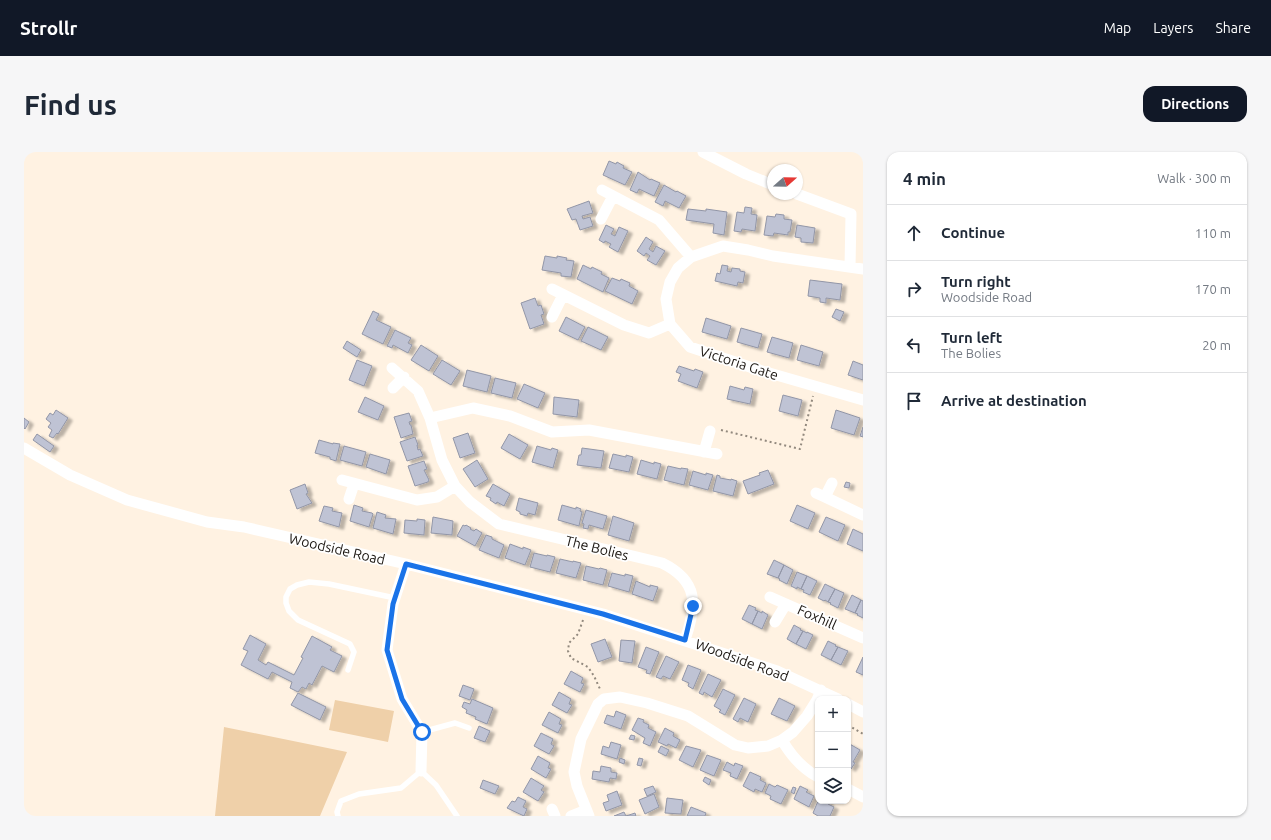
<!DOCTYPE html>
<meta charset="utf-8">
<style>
body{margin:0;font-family:Ubuntu,sans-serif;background:#f6f6f7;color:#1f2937}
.controls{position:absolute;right:12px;bottom:12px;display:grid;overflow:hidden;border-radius:8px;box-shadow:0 1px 3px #0004}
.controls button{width:36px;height:36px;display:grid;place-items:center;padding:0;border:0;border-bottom:1px solid #e0e1e3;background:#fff;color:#1f2937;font:20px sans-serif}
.compass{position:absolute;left:743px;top:12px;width:36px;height:36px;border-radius:50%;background:#fff;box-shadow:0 1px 3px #0004;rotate:70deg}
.stop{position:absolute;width:12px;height:12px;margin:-9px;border:3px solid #1a73e8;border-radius:50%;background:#fff}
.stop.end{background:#1a73e8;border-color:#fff;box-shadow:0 1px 4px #0008}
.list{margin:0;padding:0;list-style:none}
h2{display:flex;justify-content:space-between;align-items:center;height:52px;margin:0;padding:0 16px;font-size:17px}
h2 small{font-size:13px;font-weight:400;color:#747a83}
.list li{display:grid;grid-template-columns:26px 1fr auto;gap:12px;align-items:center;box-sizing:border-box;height:56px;padding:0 16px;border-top:1px solid #e0e1e3}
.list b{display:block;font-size:15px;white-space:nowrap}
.list p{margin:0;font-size:13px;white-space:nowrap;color:#747a83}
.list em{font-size:13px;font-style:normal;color:#747a83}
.icon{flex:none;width:22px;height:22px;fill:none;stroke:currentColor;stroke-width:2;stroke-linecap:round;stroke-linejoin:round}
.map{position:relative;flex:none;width:839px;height:664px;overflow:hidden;border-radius:12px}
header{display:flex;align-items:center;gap:24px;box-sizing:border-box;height:56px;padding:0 20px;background:#111827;color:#fff}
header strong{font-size:19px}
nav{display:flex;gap:22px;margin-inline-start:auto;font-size:14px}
.intro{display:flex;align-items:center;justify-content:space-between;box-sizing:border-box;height:96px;padding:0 24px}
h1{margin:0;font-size:28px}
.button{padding:10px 18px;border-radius:12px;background:#111827;color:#fff;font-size:14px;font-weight:700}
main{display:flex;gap:24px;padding:0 24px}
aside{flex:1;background:#fff;border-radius:12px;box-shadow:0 1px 3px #0004}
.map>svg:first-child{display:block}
.green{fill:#efd0a9}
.building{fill:#bfc3d4;stroke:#9296a7;filter:url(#shadow)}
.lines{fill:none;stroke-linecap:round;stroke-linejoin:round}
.path{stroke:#92897e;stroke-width:2;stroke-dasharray:2 3;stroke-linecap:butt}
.service{stroke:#fff;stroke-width:5.5}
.minor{stroke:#fff;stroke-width:11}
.route{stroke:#1a73e8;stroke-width:5}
.labels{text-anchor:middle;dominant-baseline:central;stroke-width:3.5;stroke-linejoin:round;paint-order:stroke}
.street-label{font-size:14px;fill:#1b1611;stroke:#fff}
</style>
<header>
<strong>Strollr</strong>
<nav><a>Map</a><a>Layers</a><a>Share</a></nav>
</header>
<div class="intro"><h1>Find us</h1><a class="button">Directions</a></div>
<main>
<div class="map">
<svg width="839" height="664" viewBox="0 0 839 664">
<defs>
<filter id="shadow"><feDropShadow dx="4.5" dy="2.5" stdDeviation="1" flood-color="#0004"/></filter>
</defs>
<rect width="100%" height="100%" fill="#fff2e2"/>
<!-- green -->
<path class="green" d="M311 548 370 559 364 590 305 578Z
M200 575 323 600 296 664H191Z"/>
<!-- building -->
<path class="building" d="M585 9 592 12 593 10 600 14 599 16 608 20 601 33 579 23Z
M614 20 626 28 627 27 636 31 630 44 615 37 613 41 606 38Z
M640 33 652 40 653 39 662 44 655 56 641 49 639 54 631 50Z
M565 49 569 61 558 64 559 67 566 65 569 74 556 78 552 67 548 68 543 57Z
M721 55 728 56 727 62 733 63 731 79 718 77 717 80 710 79 713 60 720 61Z
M664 57 682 59V57L703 60 700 83 689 81 690 72 662 68Z
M752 62 760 63V67L768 68 766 80H764V83L750 81 749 84 740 83 743 64 751 65Z
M582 73 590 77 587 82 591 84 595 75 604 79 594 100 585 95 587 92 581 89 580 91 575 88Z
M773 73 791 76 789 91 777 90V86L771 85Z
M622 85 629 90 625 97 629 100 632 94 641 99 632 113 623 108 626 104 622 101 620 104 613 99Z
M521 104 533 106V104L543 106 542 108 550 109 547 125 537 124V121L518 118Z
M559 113 567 117 568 115 578 120 577 122 585 126 579 140 553 127Z
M698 113 704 114 703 119 707 120 708 116 716 117V119L721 120 719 131 714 130 713 134 691 129 693 121 696 122Z
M588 126 596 129 597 127 606 131 605 134 614 139 608 152 581 139Z
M786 128 818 132 816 148 802 146V151L796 150V146L784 144Z
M511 146 514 154 517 153 520 162 517 163 520 172 506 177 497 151Z
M812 157 820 160 816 169 808 165Z
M349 159 355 162 352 168 367 175 359 192 338 182Z
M542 165 561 175 554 188 535 179Z
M682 166 707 174 703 187 678 180Z
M564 175 584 185 577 198 557 189Z
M717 176 738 182 734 196 713 190Z
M371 178 387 186 384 191 388 193 384 201 369 193 368 196 363 194Z
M748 185 769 191 765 206 743 200Z
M323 189 337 198 333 205 319 196Z
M397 193 414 204 405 219 387 208Z
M777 193 799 200 795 214 773 208Z
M333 208 348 214 340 234 325 228Z
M418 208 436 219 427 233 409 222Z
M829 209 839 213V228L824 223Z
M655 214 670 219 671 217 679 220 673 236 654 229 657 222 652 220Z
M443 218 467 224 463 240 439 234Z
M471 226 492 231 488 246 467 241Z
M500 232 521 241 514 256 493 247Z
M706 234 720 238 721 235 729 237 726 252 703 247Z
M759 243 778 248 774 264 755 259Z
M341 245 360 254 354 268 334 260Z
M530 245 555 248 553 265 529 262Z
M32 258 44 266 34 282 33 281 29 286 25 284 28 278 24 275 27 271 22 267 26 261 29 263Z
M812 258 836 266 830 283 807 276Z
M385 261 388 269 385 270 386 273H387L389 282 377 286 370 265Z
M0 266 5 270 1 277 0 276Z
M839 275V285L836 284Z
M444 281 451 301 436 306 429 286Z
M13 282 30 294 26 300 9 288Z
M485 282 504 293 496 307 477 296Z
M391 285 394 293H393L394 298 396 297 399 304 383 309 376 290Z
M295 288 309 292V291L316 292 312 309 306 307V305L291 301Z
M320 294 342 300 338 314 316 308Z
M513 294 527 298 528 296 534 298 529 316 508 310Z
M558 296 580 299 577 316 553 313 555 303H557Z
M346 302 366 308 362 322 342 315Z
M589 302 602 305V303L609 305 605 320 585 316Z
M453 308 464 327 451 335 439 317Z
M617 308 630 312V310L637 312 633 327 613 322Z
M400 309 403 317 400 318 405 328 404 330 391 334 384 314Z
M644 314 657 317V316L664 317 660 333 640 328Z
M744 318 750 332 724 342 719 329 736 323 735 321Z
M669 319 682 323V321L689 323 684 338 665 333Z
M693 323 696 324V326L707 328V327L713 329 709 344 689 339Z
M822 330 826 331 825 336 820 335Z
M281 332 284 341 282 342 288 351 273 357 266 338Z
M469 332 486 342 480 354 473 350 472 352 466 348 467 346 462 344Z
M495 346 514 351 511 363 504 361 503 364 496 362V360L492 358Z
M330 353 339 356 338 359 348 361 349 362 345 375 326 369Z
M538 353 552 357V355L557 357 556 359 558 360 555 374 534 368Z
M773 353 791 361 784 377 766 369Z
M300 354 309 356 308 359 318 361 315 375 295 369Z
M562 358 583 364 579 377 565 373 564 377 559 376 560 372 558 371Z
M353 360 362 363 361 366 372 367 369 382 349 376Z
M589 364 610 371 605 389 584 383Z
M409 365 429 369 428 383 407 381Z
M802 365 821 373 814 389 795 380Z
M393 367 401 368 400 383 380 381 381 368 393 369Z
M439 373 441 374 442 373 447 376 446 377 450 379 452 377 458 381 451 394 433 384Z
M829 377 839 382V399L823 392Z
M462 383 468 385V387L480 393 475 406 455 398Z
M486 392 499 397V395L507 398 501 413 481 406Z
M510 401 523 404V403L531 405 526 420 506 415Z
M536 407 549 410V409L557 411 552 426 532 421Z
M750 408 760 413 754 426 743 422Z
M760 413 769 418 763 432 755 428 756 427 754 426Z
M562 414 575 417 576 416 583 418 579 433 559 428Z
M773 420 783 424 777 437 773 435V437L767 434Z
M588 421 601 424V422L609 424 605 440 584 434Z
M783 424 793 429 786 443 779 440 780 438 777 437Z
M612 429 626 435V433L634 435 629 449 608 442Z
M801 432 811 437 804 450 801 448 800 449 794 446Z
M811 437 820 441 814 456 806 452 807 451 804 450Z
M828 443 837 448 831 461 821 457Z
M837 448 839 449V466L833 463 834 462 831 461Z
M725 453 732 456 731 458 734 459 728 472 718 467Z
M734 459 738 461V459L744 463 738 477 728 472Z
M770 473 777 477 776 478 779 479 772 492 763 487Z
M779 479 783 481V480L789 483 782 497 772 492Z
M226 483 242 492 234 508 242 513 244 510 270 523 279 506 277 505 288 484 308 495 306 498 318 504 310 520 298 514 288 533 285 531 282 537 278 535 274 540 266 536 268 530 248 520 244 527 217 513 224 499 219 497Z
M581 487 588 505 574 510 567 492Z
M597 488 611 489 608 511 595 509Z
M804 489 812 493 811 494 814 495 807 508 797 503Z
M622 495 635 500 626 522 622 521 623 518 614 515Z
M814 495 824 499 817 513 807 508Z
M642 504 655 510 646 527 639 524 637 527 632 525Z
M839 505V523L832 520Z
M664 513 677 518 669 537 664 534 665 531 658 528Z
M547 519 559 526 557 531 560 532 556 540 540 532Z
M684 522 697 528 688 545 680 540 679 543 675 541Z
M439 533 450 537 446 548 435 544Z
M699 537 711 543 701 563 695 560 697 558 690 554Z
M535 540 547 547 545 552 548 553 543 561 528 553Z
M274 541 302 555 296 568 267 553Z
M720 546 732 552 724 570 716 566 714 570 709 567Z
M755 546 771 554 763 569 747 562Z
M448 547 469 556 463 572 451 567 452 565 442 561 443 558 438 555 440 550 446 552Z
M592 559 602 563 597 577 580 571 583 563 590 565Z
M525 560 537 567 535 572 538 573 534 581 518 573Z
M614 566 620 568 619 570 625 573 624 576 632 580 626 594 619 591 621 586 608 578Z
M455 574 466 579 461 590 450 586Z
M641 576 650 581 649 584 656 588 652 596 644 592 643 594 634 590Z
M517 581 529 587 527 592 530 594 525 602 510 594Z
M607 583 611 584 610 588 605 587Z
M587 590 597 593 593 607 577 602 579 594 585 596Z
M824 591 836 598 829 610 831 611 827 617 824 615Z
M637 594 645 598 642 604 634 600Z
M662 594 677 598 669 615 655 608Z
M683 603 697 608 690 624 676 618Z
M514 604 526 611 524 616 527 617 522 626 507 617Z
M596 606 601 608 600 612 595 610Z
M615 606 619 607 617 614 613 613Z
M703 610 710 614 711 611 719 614 713 627 706 624 707 621 699 618Z
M577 614 587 616V620L593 621 592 627 586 626 585 630 568 627 569 619 576 620Z
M726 620 737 625 736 628 742 631 738 640 731 637 730 640 719 634Z
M681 625 687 628 685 633 679 629Z
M507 626 520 634 517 638 520 640 514 649 499 640Z
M459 628 475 634 471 642 456 636Z
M745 632 751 635 753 633 764 638 757 652 746 647 747 644 741 641Z
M629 634 632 640 623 644 620 637Z
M776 634 784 638 782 640 790 644 785 655 770 647Z
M769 635 772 636 770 642 767 640Z
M593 639 598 653 582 659 579 651 585 649 583 643Z
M630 642 635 655 621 662 615 648Z
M494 645 502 649 499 655 503 657 500 664 483 656 488 649 491 650Z
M643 646 659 648 657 662 641 661Z
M794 649H803L805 650 804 652 810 655 806 664H794L789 661Z
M667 655 682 661 681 664H663Z
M600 660 602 664 611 661 612 664H590Z"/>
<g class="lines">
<!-- path -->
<path class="path" d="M697 278 776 297 789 244
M559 468 554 482 545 491 544 499 547 506 564 515 570 524 576 537
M824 573 839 582"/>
<!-- service -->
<path class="service" d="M324 518 330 500 326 492 274 468 265 459 262 451V445L266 437 273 433 285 430 305 432 371 446
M398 580 431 571 445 576
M314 664 313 660 317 649 335 642 377 636 397 619 412 633 433 664"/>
<!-- minor -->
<path class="minor" d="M679 0 722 22 749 33
M578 38 635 68 667 105
M773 42 827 62 826 115
M577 67 589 44
M839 117 749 104 724 98 699 94 667 105 654 116 646 130 642 147 646 172 666 195 735 218 839 248
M528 137 600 173 625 181 646 172
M528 165 539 143
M368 216 394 239 406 266 418 308 431 334 446 350 475 372 638 411C675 429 673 453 661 488
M369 236 380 225
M406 266 449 256 486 264 528 280 565 278 693 302
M0 296 46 323 103 348 183 370 220 375 382 412 579 462 753 519 814 547
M680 300 686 279
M318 328 393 348 413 345 431 334
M792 341 801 345 839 363
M801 345 808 331
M325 347 330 332
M382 412 369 452 363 498 378 547 398 580 397 619
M746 445 839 486
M751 470 762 452
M824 552 839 560
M758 588C766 602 779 617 794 625
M824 637 839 645
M528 657 531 664
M547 664 562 658
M565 664 553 634 550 620 557 587 574 552 580 547 596 545 623 551 664 564 711 593 724 596 744 594 758 588 769 580 783 564 793 548 797 538"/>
</g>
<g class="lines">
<!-- route -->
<path class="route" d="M398 580 378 547 363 498 369 452 382 412 579 462 661 488 669 454"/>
</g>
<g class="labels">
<!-- street labels -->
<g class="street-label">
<text transform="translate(715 211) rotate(18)">Victoria Gate</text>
<text transform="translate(573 396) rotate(14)">The Bolies</text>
<text transform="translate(313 397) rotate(13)">Woodside Road</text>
<text transform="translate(793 465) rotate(24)">Foxhill</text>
<text transform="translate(718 508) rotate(20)">Woodside Road</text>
</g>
</g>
</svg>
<div class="controls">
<button>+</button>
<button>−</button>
<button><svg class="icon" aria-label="layers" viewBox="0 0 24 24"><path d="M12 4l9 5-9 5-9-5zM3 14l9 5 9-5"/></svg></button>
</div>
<svg class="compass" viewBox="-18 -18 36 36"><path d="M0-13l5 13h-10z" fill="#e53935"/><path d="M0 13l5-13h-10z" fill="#747a83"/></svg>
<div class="stop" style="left:398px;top:580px"></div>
<div class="stop end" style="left:669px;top:454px"></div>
</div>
<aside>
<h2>4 min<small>Walk · 300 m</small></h2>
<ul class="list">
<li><svg class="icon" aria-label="ahead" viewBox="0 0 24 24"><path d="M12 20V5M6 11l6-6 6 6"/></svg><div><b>Continue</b></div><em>110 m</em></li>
<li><svg class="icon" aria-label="right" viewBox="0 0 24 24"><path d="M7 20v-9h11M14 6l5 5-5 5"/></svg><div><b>Turn right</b><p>Woodside Road</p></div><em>170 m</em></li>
<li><svg class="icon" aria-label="left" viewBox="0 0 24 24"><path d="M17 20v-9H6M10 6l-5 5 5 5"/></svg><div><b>Turn left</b><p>The Bolies</p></div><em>20 m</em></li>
<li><svg class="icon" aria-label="arrive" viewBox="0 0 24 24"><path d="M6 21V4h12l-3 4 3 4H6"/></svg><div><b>Arrive at destination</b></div></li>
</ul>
</aside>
</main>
